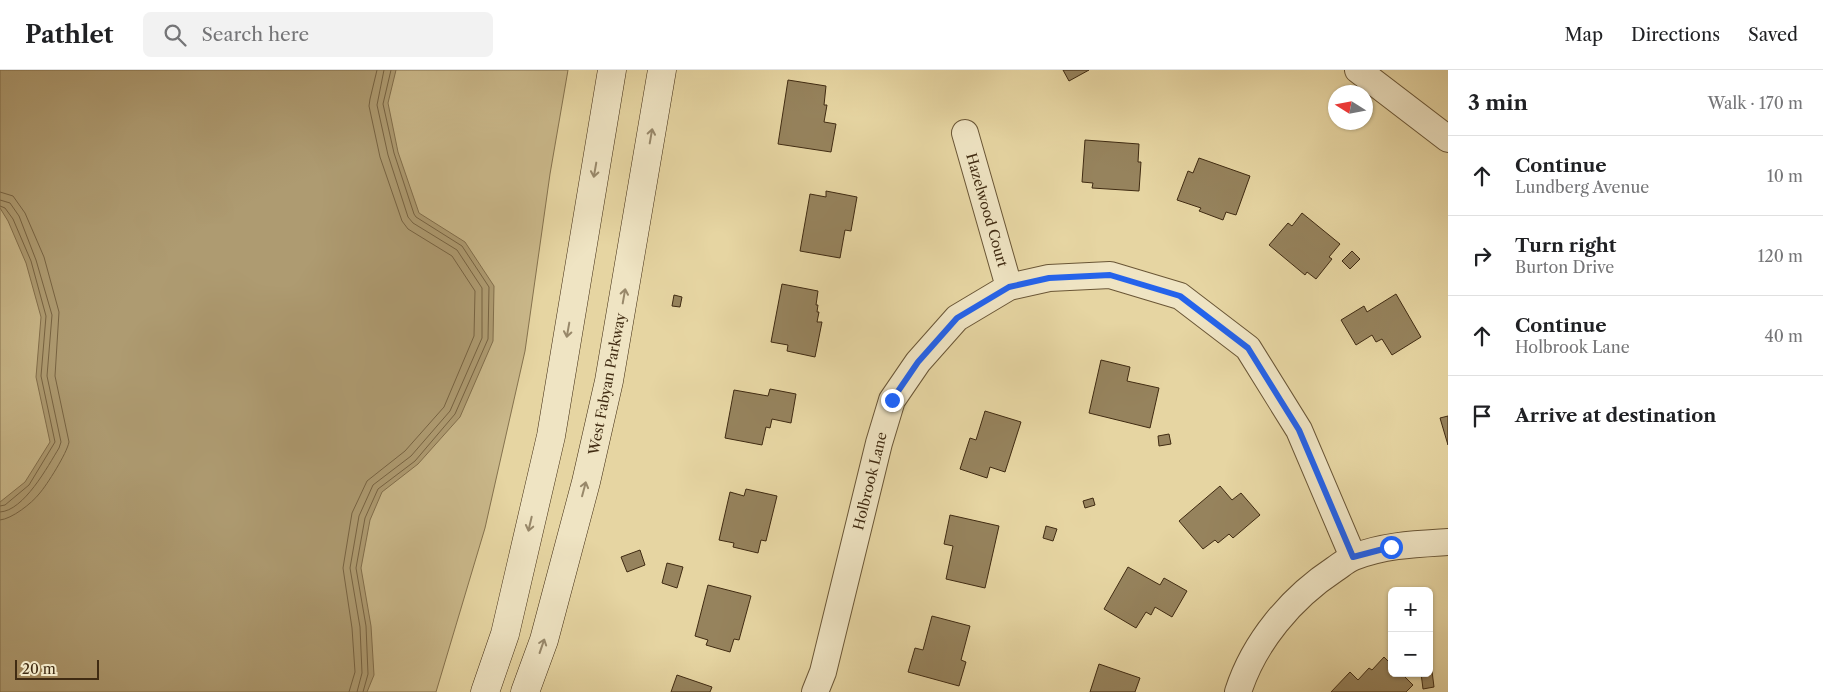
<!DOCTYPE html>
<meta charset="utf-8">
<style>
body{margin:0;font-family:"Libre Caslon Text",serif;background:#f2f2f2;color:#202124}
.controls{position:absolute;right:15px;bottom:15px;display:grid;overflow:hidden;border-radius:8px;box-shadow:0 1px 4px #0004}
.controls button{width:45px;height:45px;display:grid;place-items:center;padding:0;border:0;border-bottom:1px solid #e0e0e0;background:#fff;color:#202124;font:25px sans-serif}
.compass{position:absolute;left:1328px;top:15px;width:45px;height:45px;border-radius:50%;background:#fff;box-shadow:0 1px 4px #0004;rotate:281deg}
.scale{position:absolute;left:15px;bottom:12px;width:84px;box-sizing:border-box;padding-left:5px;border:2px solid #402b12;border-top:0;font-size:14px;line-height:18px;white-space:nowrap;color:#402b12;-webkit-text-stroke:4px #efe4c3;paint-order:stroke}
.stop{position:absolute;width:15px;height:15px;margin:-11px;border:4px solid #2563eb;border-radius:50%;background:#fff}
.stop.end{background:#2563eb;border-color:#fff;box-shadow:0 1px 5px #0008}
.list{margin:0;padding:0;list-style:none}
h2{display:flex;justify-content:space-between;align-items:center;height:65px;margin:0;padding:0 20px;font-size:21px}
h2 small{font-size:16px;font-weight:400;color:#757577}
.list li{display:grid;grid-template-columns:32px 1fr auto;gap:15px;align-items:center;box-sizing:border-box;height:80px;padding:0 20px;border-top:1px solid #e0e0e0}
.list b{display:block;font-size:19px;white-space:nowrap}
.list p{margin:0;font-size:16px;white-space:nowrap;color:#757577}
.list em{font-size:16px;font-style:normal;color:#757577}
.icon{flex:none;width:28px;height:28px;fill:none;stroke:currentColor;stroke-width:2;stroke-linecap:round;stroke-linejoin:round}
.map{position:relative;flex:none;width:1448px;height:622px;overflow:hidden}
header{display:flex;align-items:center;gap:30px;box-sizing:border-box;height:70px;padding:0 25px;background:#fff;border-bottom:1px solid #e0e0e0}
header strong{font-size:24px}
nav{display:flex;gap:28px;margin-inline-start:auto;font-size:18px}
.search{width:350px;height:45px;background:#f2f2f2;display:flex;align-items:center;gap:12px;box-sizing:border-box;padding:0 18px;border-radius:8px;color:#757577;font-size:19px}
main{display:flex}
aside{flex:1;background:#fff}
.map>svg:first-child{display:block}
.green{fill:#cab88a;stroke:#85724e}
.water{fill:#ae9b71;stroke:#826e4b}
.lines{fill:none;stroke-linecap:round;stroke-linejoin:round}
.shore{stroke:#776342;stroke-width:1}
.building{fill:#96835d;stroke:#402b12}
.minor-casing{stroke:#6a5636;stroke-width:28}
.secondary-casing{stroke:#402b12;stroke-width:29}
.minor{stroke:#efe4c3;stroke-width:26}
.secondary{stroke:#efe4c3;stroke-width:28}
.oneway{stroke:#98886a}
.route{stroke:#2563eb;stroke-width:6}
.labels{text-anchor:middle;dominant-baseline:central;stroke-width:5;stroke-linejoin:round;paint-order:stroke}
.street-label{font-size:14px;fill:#402b12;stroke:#efe4c3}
</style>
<header>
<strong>Pathlet</strong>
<div class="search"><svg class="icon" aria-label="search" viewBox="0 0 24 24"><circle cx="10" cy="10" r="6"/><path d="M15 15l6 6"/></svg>Search here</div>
<nav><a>Map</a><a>Directions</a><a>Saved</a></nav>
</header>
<main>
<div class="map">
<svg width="1448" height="622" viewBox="0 0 1448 622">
<rect width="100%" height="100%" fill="#e6d5a2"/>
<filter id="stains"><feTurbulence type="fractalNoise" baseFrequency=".004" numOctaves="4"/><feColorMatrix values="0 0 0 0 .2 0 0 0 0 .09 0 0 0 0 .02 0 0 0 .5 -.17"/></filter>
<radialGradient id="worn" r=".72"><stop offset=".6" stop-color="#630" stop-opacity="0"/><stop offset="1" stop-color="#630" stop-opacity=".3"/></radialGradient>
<!-- green -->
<path class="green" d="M0 0H568L550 104 525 281 485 458 436 622H0Z"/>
<!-- water -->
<path class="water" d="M0 0H396L388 33 398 82 419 143 465 172 494 216 493 271 460 347 418 394 382 422 370 450 361 498 371 556 374 605 367 622H0V432L25 412 50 372 36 307 41 247 26 193 8 151 0 138Z"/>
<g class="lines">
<!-- shore -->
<path class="shore" d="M0 122 13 126 25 143 44 187 59 242 55 306 69 372C67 383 47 415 39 424 32 433 12 449 0 450
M0 130 10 133 19 146 36 190 52 245 47 306 61 372 59 378C48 396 24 441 0 442
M0 136 5 138 13 149 31 191 46 246 41 306 55 372 29 415 5 435 0 436
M349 622 355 602 352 558 343 498 352 443 367 411 405 381 444 337 474 266 475 221 452 186 408 159 402 151 380 87 369 36 370 29 377 0
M357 622 362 603 360 557 350 498 359 446 373 415 411 386 450 341 482 268V218L457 180 413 153 408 147 388 85 377 35 384 0
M363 622 368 604 366 556 356 498 365 448 378 419 415 391 455 344 488 269 489 217 462 176 416 147 414 144 394 83 383 34 391 0"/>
</g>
<!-- building -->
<path class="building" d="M1063 0H1089L1069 11Z
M788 10 826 16 824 35H827L824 52 836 54 831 82 778 74Z
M1085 70 1139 74 1138 92H1141L1139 121 1092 118 1093 113 1082 112Z
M1199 88 1250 106 1236 145 1226 142 1223 150 1199 141 1201 138 1177 130 1188 101 1193 103Z
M826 121 857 127 851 161 845 160 840 188 800 181 810 124 826 127Z
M1302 143 1340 174 1329 187 1332 189 1316 209 1307 202 1305 205 1269 175 1288 153 1292 156Z
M1352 181 1360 189 1350 199 1342 191Z
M782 214 818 221 816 235H818L817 242H819L817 252H822L815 287 787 281 788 275 771 272Z
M1396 224 1421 267 1392 285 1382 269 1376 272 1372 265 1356 275 1341 250 1364 236 1367 242Z
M674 225 682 227 680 237 672 236Z
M1101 290 1130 297 1127 311 1159 318 1150 358 1089 343Z
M770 319 796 324 791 353 772 349 770 358 766 357 762 375 725 368 734 320 768 326Z
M985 341 1021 352 1005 402 990 397 987 408 960 399 970 368 976 370Z
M1448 346V375L1440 348Z
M1169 364 1171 374 1159 376 1158 366Z
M1220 416 1232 430 1241 423 1260 445 1233 468 1229 464 1218 473 1215 470 1203 479 1179 451Z
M746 419 777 426 766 471 761 470 758 483 733 477 734 473 719 470 730 422 744 426Z
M1093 428 1095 435 1085 438 1083 431Z
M950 445 999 456 985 518 946 509 953 476 944 474Z
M1046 456 1057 459 1053 471 1043 468Z
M640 480 645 495 627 502 621 487Z
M667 493 683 497 677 518 662 513Z
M1128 497 1160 515 1164 508 1187 521 1172 547 1155 537 1151 545 1146 542 1136 558 1104 539Z
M708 515 751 526 739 570 734 569 730 582 706 575 708 570 695 566Z
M932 546 970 556 961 590 966 592 959 616 908 602 915 578 923 580Z
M1384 587 1392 595V603H1401L1413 615 1406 622H1331L1350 602 1358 610 1369 598 1372 600Z
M1099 594 1140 608 1135 622H1090Z
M1432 601 1434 617 1423 619 1421 603H1429V602Z
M677 605 712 617 710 622H671Z"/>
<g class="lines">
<!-- minor casing -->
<g class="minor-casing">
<path id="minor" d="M1358 0 1448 69
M965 63 1009 217
M815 622 823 602 879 373 892 330 918 292 957 248 1009 217 1049 208 1110 205 1180 226 1248 278 1299 360 1353 487
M1238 622C1254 572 1291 528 1335 499 1341 495 1348 489 1354 487 1385 475 1416 474 1448 472"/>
</g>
<!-- secondary casing -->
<g class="secondary-casing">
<path id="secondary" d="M485 622 505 564 551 366 612 0
M525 622 544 570 586 412 609 311 662 0"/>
</g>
<!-- minor -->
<use href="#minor" class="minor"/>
<!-- secondary -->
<use href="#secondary" class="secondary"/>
</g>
<!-- one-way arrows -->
<defs><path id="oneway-shaft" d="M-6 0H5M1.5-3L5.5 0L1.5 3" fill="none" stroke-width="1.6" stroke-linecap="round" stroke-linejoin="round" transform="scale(1.25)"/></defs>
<g class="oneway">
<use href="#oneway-shaft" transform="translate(651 66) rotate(-80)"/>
<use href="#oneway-shaft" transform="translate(595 100) rotate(100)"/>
<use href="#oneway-shaft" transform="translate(624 226) rotate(-80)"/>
<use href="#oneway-shaft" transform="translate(568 260) rotate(100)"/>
<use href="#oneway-shaft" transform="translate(584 419) rotate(-75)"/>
<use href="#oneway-shaft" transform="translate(530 454) rotate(103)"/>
<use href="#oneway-shaft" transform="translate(542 576) rotate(-71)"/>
</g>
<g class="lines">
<!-- route -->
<path class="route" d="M892 330 918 292 957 248 1009 217 1049 208 1110 205 1180 226 1248 278 1299 360 1353 487 1391 477"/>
</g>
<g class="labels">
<!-- street labels -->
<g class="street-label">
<text transform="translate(987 140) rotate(74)">Hazelwood Court</text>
<text transform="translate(607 314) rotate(-79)">West Fabyan Parkway</text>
<text transform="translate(870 411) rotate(-76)">Holbrook Lane</text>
</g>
</g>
<rect width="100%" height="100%" filter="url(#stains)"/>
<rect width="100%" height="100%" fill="url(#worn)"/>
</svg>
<div class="controls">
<button>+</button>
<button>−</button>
</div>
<svg class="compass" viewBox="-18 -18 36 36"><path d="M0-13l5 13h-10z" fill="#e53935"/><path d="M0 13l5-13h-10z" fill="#757577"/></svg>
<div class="scale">20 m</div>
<div class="stop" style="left:1391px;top:477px"></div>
<div class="stop end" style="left:892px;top:330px"></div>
</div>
<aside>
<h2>3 min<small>Walk · 170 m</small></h2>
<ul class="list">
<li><svg class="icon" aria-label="ahead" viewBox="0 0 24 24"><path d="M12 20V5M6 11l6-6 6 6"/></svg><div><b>Continue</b><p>Lundberg Avenue</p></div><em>10 m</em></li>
<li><svg class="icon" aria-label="right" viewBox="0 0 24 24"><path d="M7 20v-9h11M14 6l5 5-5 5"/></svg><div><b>Turn right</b><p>Burton Drive</p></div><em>120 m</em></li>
<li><svg class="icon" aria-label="ahead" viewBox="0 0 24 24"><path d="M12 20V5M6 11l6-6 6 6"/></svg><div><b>Continue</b><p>Holbrook Lane</p></div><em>40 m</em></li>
<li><svg class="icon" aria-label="arrive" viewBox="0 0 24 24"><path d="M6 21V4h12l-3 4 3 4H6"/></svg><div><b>Arrive at destination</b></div></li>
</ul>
</aside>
</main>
